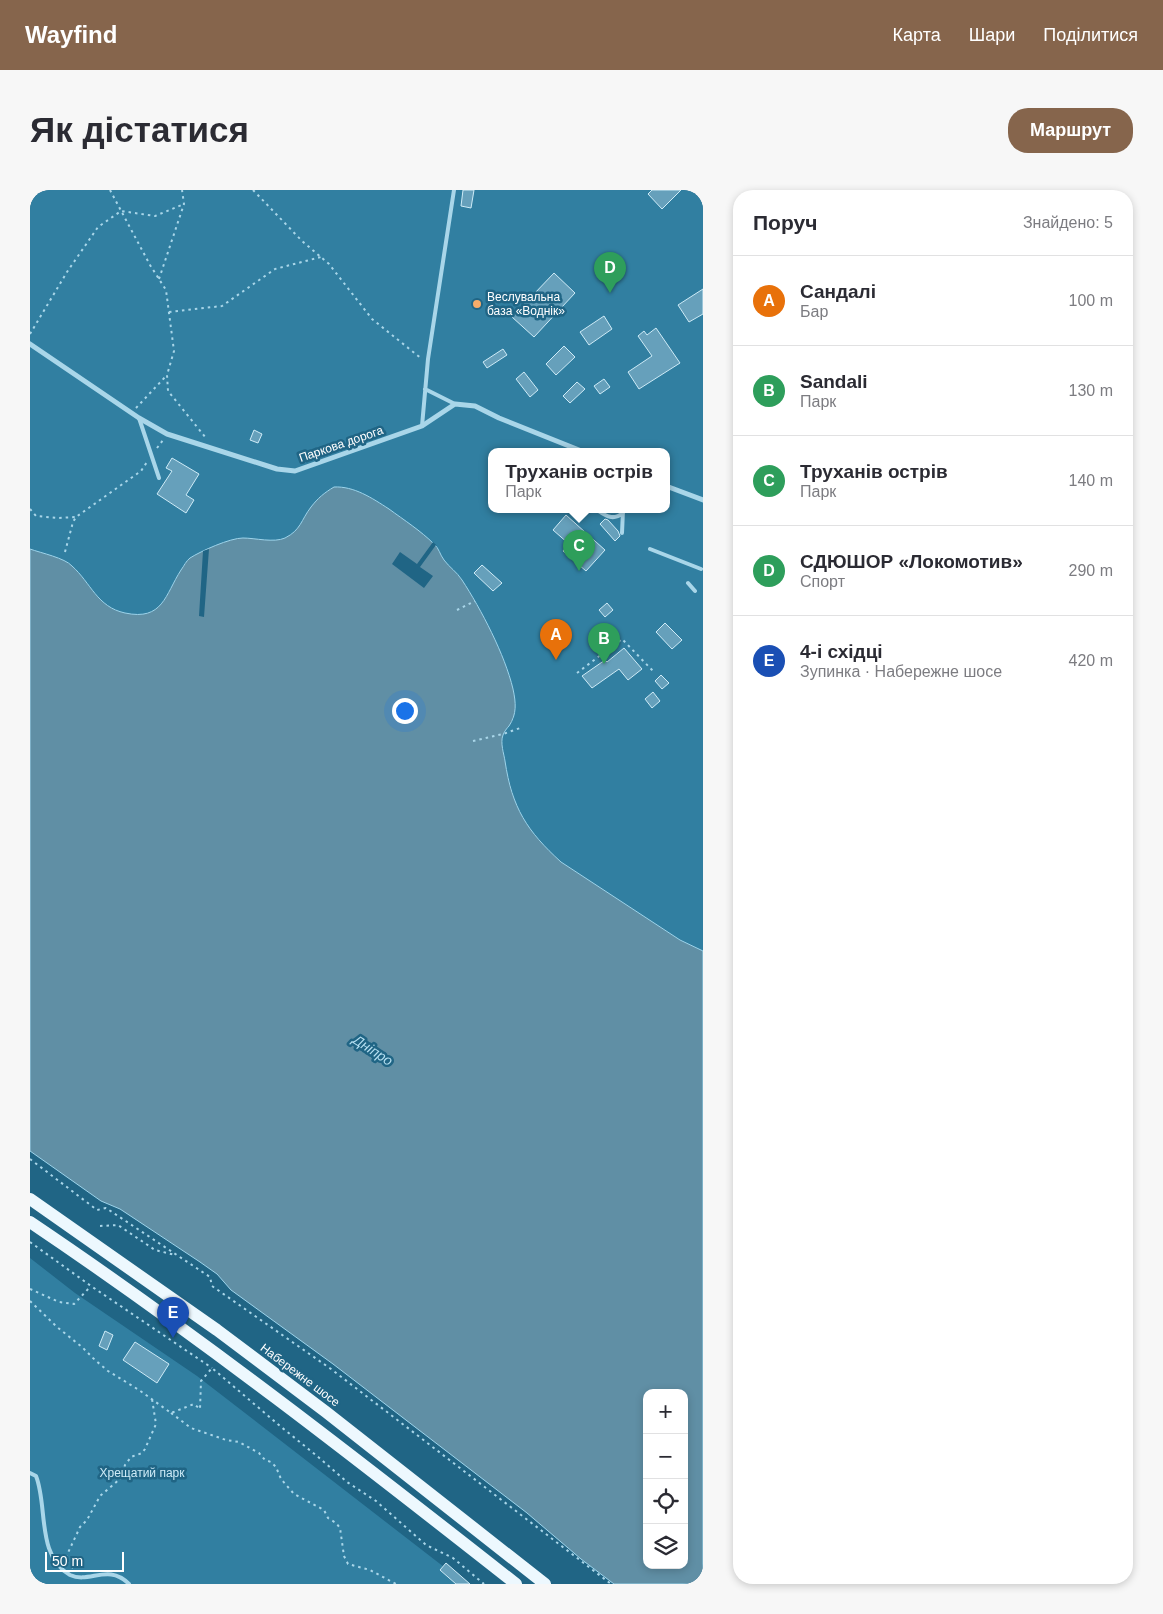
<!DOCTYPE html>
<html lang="uk">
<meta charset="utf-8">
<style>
body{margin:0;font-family:Helvetica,sans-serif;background:#f7f7f7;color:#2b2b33}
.controls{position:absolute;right:15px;bottom:15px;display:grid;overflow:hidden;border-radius:10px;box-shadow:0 2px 8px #0003}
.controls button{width:45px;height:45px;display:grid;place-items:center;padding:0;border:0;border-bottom:1px solid #e1e1e2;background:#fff;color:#2b2b33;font:25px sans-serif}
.scale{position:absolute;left:15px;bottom:12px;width:79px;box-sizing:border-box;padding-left:5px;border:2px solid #fff;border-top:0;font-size:14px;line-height:18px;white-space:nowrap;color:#fff;-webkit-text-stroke:4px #206585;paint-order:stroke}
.you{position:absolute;left:374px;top:520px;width:18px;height:18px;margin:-12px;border:4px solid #fff;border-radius:50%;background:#1a73e8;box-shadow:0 0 0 8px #1a73e833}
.badge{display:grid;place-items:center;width:32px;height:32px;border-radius:50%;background:#86654c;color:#fff;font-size:16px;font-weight:700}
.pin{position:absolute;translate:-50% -41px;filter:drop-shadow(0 1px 2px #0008)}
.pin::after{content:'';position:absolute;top:26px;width:18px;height:15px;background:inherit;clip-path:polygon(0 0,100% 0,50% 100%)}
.popup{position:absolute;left:458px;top:258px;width:182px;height:65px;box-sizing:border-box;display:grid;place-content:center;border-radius:10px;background:#fff;filter:drop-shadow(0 1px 4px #0005);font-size:16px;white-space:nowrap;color:#7c7c81}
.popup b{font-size:19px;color:#2b2b33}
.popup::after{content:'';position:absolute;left:50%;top:100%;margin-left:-10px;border:10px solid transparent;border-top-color:#fff}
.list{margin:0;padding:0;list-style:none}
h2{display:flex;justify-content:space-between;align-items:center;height:65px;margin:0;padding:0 20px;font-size:21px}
h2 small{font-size:16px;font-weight:400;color:#7c7c81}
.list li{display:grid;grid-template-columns:32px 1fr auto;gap:15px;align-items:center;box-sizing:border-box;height:90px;padding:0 20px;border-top:1px solid #e1e1e2}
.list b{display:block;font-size:19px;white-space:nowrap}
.list p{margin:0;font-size:16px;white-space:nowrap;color:#7c7c81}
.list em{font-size:16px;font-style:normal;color:#7c7c81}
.icon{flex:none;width:28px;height:28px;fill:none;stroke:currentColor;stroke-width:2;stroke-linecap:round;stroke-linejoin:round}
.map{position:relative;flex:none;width:673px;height:1394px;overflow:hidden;border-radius:20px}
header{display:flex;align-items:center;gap:30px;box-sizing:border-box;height:70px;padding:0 25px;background:#86654c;color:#fff}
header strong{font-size:24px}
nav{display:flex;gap:28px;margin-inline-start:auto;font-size:18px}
.intro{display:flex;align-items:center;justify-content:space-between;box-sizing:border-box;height:120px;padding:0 30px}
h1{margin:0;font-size:35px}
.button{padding:12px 22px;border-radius:20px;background:#86654c;color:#fff;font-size:18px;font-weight:700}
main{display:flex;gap:30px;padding:0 30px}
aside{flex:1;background:#fff;border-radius:20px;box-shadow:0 2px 8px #0003}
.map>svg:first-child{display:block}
.green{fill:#317fa1;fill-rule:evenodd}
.water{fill:#608fa5;stroke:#9dd4eb;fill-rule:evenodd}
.pier{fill:#206585}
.building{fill:#66a0bb;stroke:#ceebf7}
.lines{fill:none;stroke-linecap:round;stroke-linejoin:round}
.path{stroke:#a9d6e9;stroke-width:2;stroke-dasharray:2.5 4;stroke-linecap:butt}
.lane{stroke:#a9d6e9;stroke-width:4}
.street{stroke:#a9d6e9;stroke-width:5}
.primary{stroke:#edf8fe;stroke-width:12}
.poi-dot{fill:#f6ac6a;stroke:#206585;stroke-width:2}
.labels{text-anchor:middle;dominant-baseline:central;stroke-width:5;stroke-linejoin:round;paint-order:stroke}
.poi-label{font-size:12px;fill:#fff;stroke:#206585;text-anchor:start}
.street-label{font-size:12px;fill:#fff;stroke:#206585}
.park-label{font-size:12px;fill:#ceebf7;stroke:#206585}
.water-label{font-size:14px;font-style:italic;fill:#b5dff1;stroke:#206585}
</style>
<header>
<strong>Wayfind</strong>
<nav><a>Карта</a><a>Шари</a><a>Поділитися</a></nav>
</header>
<div class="intro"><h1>Як дістатися</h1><a class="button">Маршрут</a></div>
<main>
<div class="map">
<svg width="673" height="1394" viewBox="0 0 673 1394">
<rect width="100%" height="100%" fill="#206585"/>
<!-- green -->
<path class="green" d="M0 0H673V761L650 750 531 672 516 658 496 635 486 615 476 579 472 552 473 544 484 528V502L479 485 445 411 430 387 414 371 406 355 366 324 304 297C294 303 288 308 281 317 271 330 271 340 255 348 245 353 224 348 213 348 201 348 171 361 160 368 156 371 153 376 151 380 135 405 133 431 95 423 67 417 61 393 42 376 35 368 11 363 0 359ZM462 262H636V320H462Z
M0 1068 45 1103 167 1186 436 1394H0Z"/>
<!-- water -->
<path class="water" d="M304 297C324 296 342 308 359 319 374 330 391 341 404 354 409 358 410 365 414 370 419 377 427 382 432 390 451 419 475 465 483 499 486 513 487 524 479 536 477 538 474 542 473 545 470 553 474 564 475 571 482 618 497 641 531 672L650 750 673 761V1394H584L551 1369 497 1323 303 1174 201 1100 187 1084 170 1072 90 1019 71 1011 0 961V359C11 363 35 368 42 376 61 393 67 417 95 423 133 431 135 405 151 380 154 376 156 371 160 368 171 361 200 348 213 348 225 348 244 353 255 348 271 340 271 330 281 317 288 308 294 303 304 297ZM617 1203H654V1375H617Z"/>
<!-- pier -->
<path class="pier" d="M403 352 406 355 390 377 403 386 394 398 362 374 370 362 387 374Z
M179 359 174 427 169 426 173 361Z"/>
<!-- building -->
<path class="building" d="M433 0H444L441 18 431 16Z
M622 0H651L632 19 618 4Z
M524 83 545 103 504 147 482 127Z
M673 99V124L659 132 648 115Z
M574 126 582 139 559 155 550 142Z
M626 138 650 173 609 199 598 182 622 166 608 146 614 141 617 145Z
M534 156 545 167 526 185 516 174Z
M473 159 477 165 457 178 453 172Z
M494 182 508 200 500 207 486 189Z
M574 189 580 197 570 204 564 196Z
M547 192 555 199 540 213 533 206Z
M224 240 232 244 228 253 220 250Z
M142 268 169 284 156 305 164 310 156 323 127 304 142 281 136 278Z
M536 325 575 360 556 381 533 361 539 354 523 340Z
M575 329 578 330 588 341 590 346 585 351 570 334Z
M452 375 472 393 463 401 444 383Z
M577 413 583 420 575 427 569 420Z
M635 433 652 450 642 459 626 442Z
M594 458 612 479 598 490 589 479 562 498 552 486 575 470 577 472Z
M631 485 639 493 632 499 625 491Z
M623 502 630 511 622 518 615 509Z
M75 1141 83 1145 77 1160 69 1156Z
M105 1152 139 1174 127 1193 93 1170Z
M416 1373 440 1394H426L410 1380Z"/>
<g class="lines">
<!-- path -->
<path class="path" d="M80 0 120 75 136 100 144 161 137 185 138 201 176 248
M223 0 272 51 299 74 342 129 392 169
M129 89 154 14 152 0
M139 122 192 116 245 79 291 67
M0 144 37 82 68 37 91 21 125 26 154 14
M106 218 137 185
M127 258 133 250
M0 319 6 326 27 328 46 327
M35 362 43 332 46 327 111 281 117 272
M427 420 445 411
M547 483 592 449 623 481
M443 551 473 544 493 537
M0 969 67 1020 76 1018 180 1087 182 1096 301 1179 581 1394
M70 1036 88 1035 125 1060 145 1065
M0 1052 61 1096 182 1178
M0 1099 29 1112 44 1114 60 1097
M0 1111 27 1137 52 1157 65 1170 78 1181 109 1200 141 1223 164 1214 170 1219 171 1191 182 1178 250 1236 287 1266 317 1292 346 1311 396 1355 423 1368 454 1394
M141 1223 161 1238 196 1250 209 1252 229 1263 235 1270 241 1272 246 1277 251 1289 264 1304 294 1320 298 1328 306 1333 310 1338 314 1366 318 1374 340 1380 366 1394
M43 1378 37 1372 36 1367 50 1337 57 1330 70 1306 91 1288 95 1275 101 1267 112 1263 115 1259 126 1234 122 1209"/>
<!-- lane -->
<path class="lane" d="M395 199 425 214
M109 228 129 288
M392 236 398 169 424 0
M567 320C576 326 583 331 593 323
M592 343 593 320
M620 359 671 379
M658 393 665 401
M0 1283 6 1286C18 1316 6 1366 40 1385 60 1394 78 1373 99 1394"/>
<!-- street -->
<path class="street" d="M0 154 109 228 137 244 247 279 265 281 392 236 425 214 445 216 469 228 554 262
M636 296 673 310"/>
<!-- primary -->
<path class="primary" d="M0 1009 187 1140 296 1222 515 1394
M0 1032C168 1145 327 1269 486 1394"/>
</g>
<!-- markers -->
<circle class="poi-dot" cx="447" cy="114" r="5"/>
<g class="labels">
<!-- poi labels -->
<g class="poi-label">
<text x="457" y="107">Веслувальна<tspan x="457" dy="14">база «Воднік»</tspan></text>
</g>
<!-- street labels -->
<g class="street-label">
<text transform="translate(311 254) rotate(-19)">Паркова дорога</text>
<text transform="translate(270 1185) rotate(37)">Набережне шосе</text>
</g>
<!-- park labels -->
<g class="park-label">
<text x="112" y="1283">Хрещатий парк</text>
</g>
<!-- water labels -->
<g class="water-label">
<text transform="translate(343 860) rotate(33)">Дніпро</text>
</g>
</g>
</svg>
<div class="controls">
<button>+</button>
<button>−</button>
<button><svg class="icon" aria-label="locate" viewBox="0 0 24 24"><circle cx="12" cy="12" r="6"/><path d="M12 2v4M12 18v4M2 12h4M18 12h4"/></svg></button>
<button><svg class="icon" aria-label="layers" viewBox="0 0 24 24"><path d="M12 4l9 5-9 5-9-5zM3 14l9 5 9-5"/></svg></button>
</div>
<div class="scale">50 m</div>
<div class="you"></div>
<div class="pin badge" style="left:526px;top:470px;background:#e8710a">A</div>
<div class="pin badge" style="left:574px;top:474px;background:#2e9e5b">B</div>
<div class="pin badge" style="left:549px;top:381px;background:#2e9e5b">C</div>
<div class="popup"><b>Труханів острів</b>Парк</div>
<div class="pin badge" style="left:580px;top:103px;background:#2e9e5b">D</div>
<div class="pin badge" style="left:143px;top:1148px;background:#1a4fb4">E</div>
</div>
<aside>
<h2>Поруч<small>Знайдено: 5</small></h2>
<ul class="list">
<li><span class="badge" style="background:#e8710a">A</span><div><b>Сандалі</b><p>Бар</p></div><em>100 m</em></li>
<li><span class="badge" style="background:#2e9e5b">B</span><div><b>Sandali</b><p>Парк</p></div><em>130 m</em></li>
<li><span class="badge" style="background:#2e9e5b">C</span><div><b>Труханів острів</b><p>Парк</p></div><em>140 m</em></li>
<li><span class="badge" style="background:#2e9e5b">D</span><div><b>СДЮШОР «Локомотив»</b><p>Спорт</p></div><em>290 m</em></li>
<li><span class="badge" style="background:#1a4fb4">E</span><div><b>4-і східці</b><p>Зупинка · Набережне шосе</p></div><em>420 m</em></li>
</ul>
</aside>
</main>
